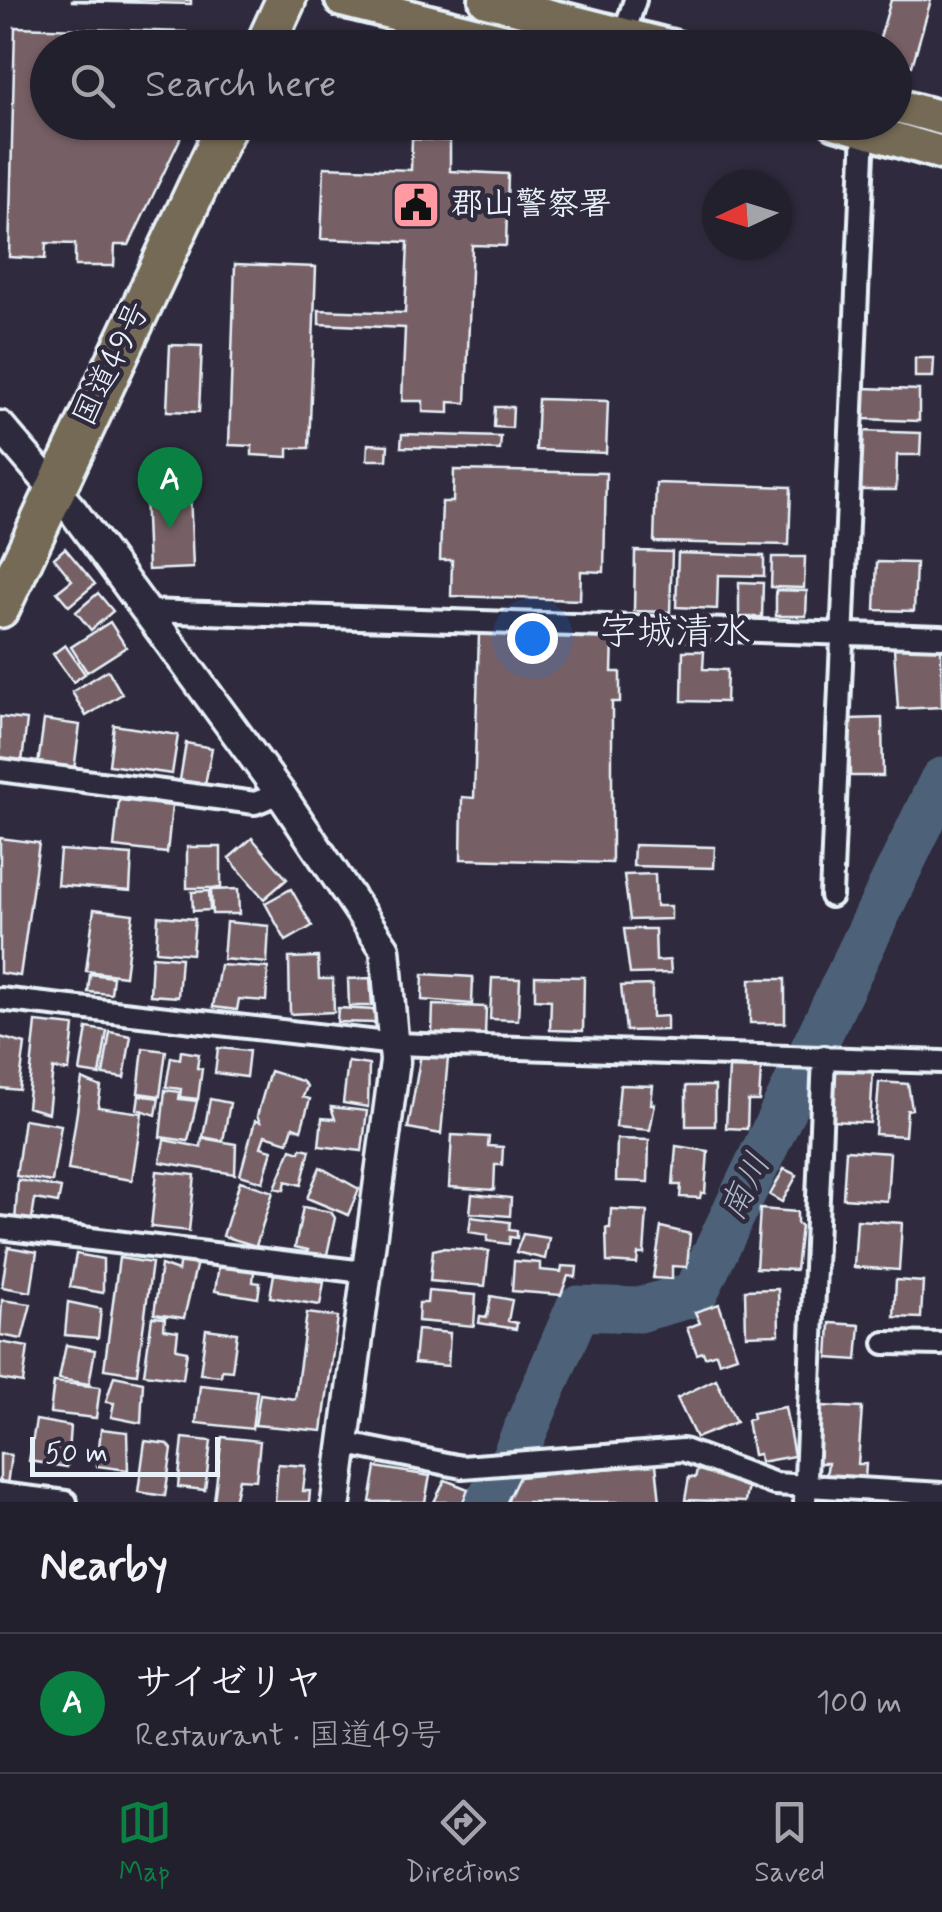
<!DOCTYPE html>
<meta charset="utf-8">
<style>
body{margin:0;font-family:Mynerve,"Klee One",sans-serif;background:#2b2836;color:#f1f3f6}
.compass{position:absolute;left:702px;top:170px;width:90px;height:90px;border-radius:50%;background:#23202e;box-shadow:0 2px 8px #0004;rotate:266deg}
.scale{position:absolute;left:30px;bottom:25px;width:190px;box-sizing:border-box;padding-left:10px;border:5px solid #e8f1f8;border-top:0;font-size:28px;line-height:35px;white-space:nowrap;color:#e8f1f8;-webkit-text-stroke:8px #2f2a3d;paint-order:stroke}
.you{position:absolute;left:532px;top:638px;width:35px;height:35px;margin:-25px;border:8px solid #fff;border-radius:50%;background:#1a73e8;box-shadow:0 0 0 15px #1a73e833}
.badge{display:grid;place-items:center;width:65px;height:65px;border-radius:50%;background:#0b8043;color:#fff;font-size:32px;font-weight:700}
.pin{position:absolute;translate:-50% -82px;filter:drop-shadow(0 2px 5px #0008)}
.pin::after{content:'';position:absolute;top:52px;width:35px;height:30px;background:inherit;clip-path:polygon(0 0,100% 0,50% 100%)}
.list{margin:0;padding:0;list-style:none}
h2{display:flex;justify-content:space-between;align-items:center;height:130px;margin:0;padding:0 40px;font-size:42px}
h2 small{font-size:32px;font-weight:400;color:#a3a3aa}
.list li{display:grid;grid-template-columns:65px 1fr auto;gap:30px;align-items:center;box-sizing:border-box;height:140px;padding:0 40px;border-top:2px solid #403e4a}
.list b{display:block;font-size:38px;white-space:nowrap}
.list p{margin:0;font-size:32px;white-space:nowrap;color:#a3a3aa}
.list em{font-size:32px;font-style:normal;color:#a3a3aa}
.icon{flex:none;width:55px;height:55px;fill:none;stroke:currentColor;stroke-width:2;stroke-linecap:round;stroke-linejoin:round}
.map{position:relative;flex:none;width:942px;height:1502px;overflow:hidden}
.search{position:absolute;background:#23202e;box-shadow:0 2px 8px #0004;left:30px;right:30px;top:30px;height:110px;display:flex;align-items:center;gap:25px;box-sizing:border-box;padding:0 35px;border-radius:55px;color:#a3a3aa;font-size:38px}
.sheet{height:270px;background:#23202e}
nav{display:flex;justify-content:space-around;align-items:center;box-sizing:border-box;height:140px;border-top:2px solid #403e4a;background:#23202e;font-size:28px;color:#a3a3aa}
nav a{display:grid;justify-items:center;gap:5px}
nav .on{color:#0b8043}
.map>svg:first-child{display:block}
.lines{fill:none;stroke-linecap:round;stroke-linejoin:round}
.river{stroke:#4d6279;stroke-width:45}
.building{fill:#776165;stroke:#e8f1f8;stroke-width:2.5}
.street-casing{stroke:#e8f1f8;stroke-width:28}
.secondary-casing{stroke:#e8f1f8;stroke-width:35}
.primary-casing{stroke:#e8f1f8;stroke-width:40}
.highway-casing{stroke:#e8f1f8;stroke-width:45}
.street{stroke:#2f2a3d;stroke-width:20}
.secondary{stroke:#2f2a3d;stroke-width:28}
.primary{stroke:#756a55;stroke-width:32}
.highway{stroke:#756a55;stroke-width:38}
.labels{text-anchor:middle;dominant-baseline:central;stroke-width:9;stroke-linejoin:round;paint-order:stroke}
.poi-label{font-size:32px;font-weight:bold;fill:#e8f1f8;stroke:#2f2a3d;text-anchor:start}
.street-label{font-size:32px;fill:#e8f1f8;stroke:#2f2a3d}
.water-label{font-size:35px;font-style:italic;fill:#aab8c5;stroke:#2f2a3d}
.quarter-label{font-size:38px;fill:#e8f1f8;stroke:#2f2a3d}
</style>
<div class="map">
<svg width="942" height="1502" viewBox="0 0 942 1502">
<rect width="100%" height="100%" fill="#2f2a3d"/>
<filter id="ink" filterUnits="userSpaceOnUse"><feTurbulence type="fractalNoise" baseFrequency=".01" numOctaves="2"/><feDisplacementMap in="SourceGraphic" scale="20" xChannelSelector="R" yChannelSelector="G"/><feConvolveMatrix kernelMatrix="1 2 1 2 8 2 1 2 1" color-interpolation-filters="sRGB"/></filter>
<g filter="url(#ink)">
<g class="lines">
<!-- river -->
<path class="river" d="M487 1502 513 1459 578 1308 638 1310 695 1294 942 780"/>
</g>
<!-- building -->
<path class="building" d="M191 0V4L72 1V0Z
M891 0H931L912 66 894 61V48H877Z
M15 27 186 32 185 48H48V122H181L180 139 129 245H115L114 266H75V244L46 243 45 259 9 257Z
M412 139 450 141V171L508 174 506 246 472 245 466 403 449 402V413L423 412V401H402L405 328 319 324V310L405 313 408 242 321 239 324 167 411 170Z
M235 264 316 267 309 448H288V457L252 455V446L229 445Z
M170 345 202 346 199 412 167 411Z
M915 358H934L933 377H915Z
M864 388 919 390V421L863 419Z
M538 399 608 401 606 453 536 450Z
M495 407H513L512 428 494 427Z
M860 431 921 433 920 455H897L896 490H859Z
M402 434 501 437 500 450 401 447Z
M368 444 388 445 387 460H367Z
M454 470 606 473 604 572 581 571 580 600 451 596 452 560H440L442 502H453Z
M656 483 791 487 789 545 654 542Z
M190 490 193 568 148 570 145 492Z
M65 548 95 584 69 606 57 592 72 580 54 558Z
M635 551 672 552 670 612 634 611Z
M678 553 764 556V576L718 575 717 609 676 607Z
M772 557H805L804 588 771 587Z
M877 562 916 563 914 611 875 610Z
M739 582 763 583 762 617H739Z
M776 590 807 591 806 616H776Z
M98 593 113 611 91 630 76 612Z
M110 622 126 647 87 672 71 647Z
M479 634 613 638 612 672H620V702H612V863L461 859 462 797 474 798Z
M65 645 85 674 73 682 53 654Z
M941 645 942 707 898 709 894 648Z
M683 651H704L703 669 727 670 726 702 682 701Z
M108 670 122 694 86 716 72 692Z
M0 717 27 720 22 762 0 759Z
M882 718 883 776H850L849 719Z
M44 720 80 725 74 770 38 765Z
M114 725 178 735 172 774 109 765Z
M186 743 212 748 205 785 180 780Z
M119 800 172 806 167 853 114 847Z
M0 838 39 843 20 976 0 973Z
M252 838 287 879 264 899 229 858Z
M634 845 715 847 714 868 633 866Z
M187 847H221V888H187Z
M60 850 132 855 130 891 57 885Z
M655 874 656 906H671V919L630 920 624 875Z
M238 889 239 914H212L211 890Z
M291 889 312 926 286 941 265 903Z
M209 891 210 910 193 911 192 892Z
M94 909 133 914 125 976 86 971Z
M158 916 195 919 192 954 156 951Z
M226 922 269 926 267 963 223 959Z
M624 929H655L656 961 670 960 671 973 630 974Z
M152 956 181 958 178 997 150 995Z
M318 957 319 979H333L334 1012 290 1014 289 958Z
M220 965 268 968 266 1001 239 999 237 1010 213 1007Z
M90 974 113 977 111 994 88 992Z
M423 974 473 977 472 1004 422 1000Z
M535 976 584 977 583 1031 550 1030 551 1000 535 999Z
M370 978 372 1006H349L348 979Z
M492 978 520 979 518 1020 490 1019Z
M750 979H785V1023H750Z
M652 985V1017L667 1016V1030L626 1031 621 986Z
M433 1005 486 1007 485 1036 432 1034Z
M338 1008 375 1010V1023L337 1022Z
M36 1022 74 1026 69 1071 53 1069 48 1113 27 1107Z
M87 1028 107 1031 100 1075 80 1072Z
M110 1032 131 1036 124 1078 103 1075Z
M0 1037 25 1044 19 1090 0 1088Z
M143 1048 166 1051 160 1096 138 1093Z
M218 1048 249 1051 246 1077 215 1073Z
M181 1051 199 1054 197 1068 202 1069 198 1099 180 1097 181 1089 166 1087 171 1057 180 1059Z
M421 1054 448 1058 441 1134 408 1128Z
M348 1062 369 1065 368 1107 343 1103Z
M729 1068 761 1069 759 1101H748L747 1129 726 1128Z
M836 1069 873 1072 870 1123 832 1121Z
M270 1071 302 1081 307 1086 303 1097 310 1099 301 1130 293 1127 288 1142 265 1135 261 1147 272 1150 263 1182 240 1175 255 1121 260 1122 257 1116Z
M82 1079 101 1087 98 1107 142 1113 132 1180 68 1170Z
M879 1082 908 1084 912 1109 907 1110 905 1136 875 1134Z
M620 1085 653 1086 651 1104H655L650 1130 616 1127Z
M686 1086H715V1126H686Z
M165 1090 180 1092 179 1099 197 1101 188 1141 160 1137Z
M139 1095 159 1098 156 1115 137 1109Z
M210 1099 230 1103 223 1141 203 1137Z
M331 1107 367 1111 362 1151 319 1146 322 1118 335 1119Z
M24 1119 61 1125 52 1182 16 1176Z
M452 1135 489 1137 488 1146 503 1147 502 1165H495L494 1190 449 1187Z
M202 1138 236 1144 235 1174 160 1162 164 1140 201 1147Z
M617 1139 649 1140 648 1182 616 1181Z
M676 1146 708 1151 705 1193H701L700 1198 680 1197 681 1185H673Z
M301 1148 310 1150 301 1185 286 1181 284 1190 275 1188 291 1149 300 1152Z
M846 1150 890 1153 887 1201 843 1198Z
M320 1167 359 1189 348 1215 307 1198Z
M784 1169 797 1175 782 1202 770 1195Z
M157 1171 195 1175 189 1231 151 1227Z
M18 1180 61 1188 58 1203 35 1199 31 1225 15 1222Z
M240 1181 273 1192 256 1246 223 1236Z
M472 1194 511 1198 510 1216 470 1213Z
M303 1207 331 1212 335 1218 326 1259 307 1255 308 1250 295 1247Z
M611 1209 647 1211 644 1254H638L637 1264 607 1262 606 1228H610Z
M760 1209 797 1212V1223L801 1226 796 1270 756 1268Z
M471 1217 510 1222 509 1230 517 1231V1238L510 1237 509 1244 487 1241 488 1235 469 1232Z
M857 1220 902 1223 899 1270 854 1267Z
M661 1227 690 1234 687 1267 672 1266V1279L653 1278Z
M523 1234 549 1238 545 1259 516 1252Z
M8 1247 37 1252 31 1292 2 1287Z
M442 1248 489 1251 485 1286 430 1281 433 1250Z
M76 1254 103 1259V1293L70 1287Z
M119 1258 152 1263 137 1374 104 1369Z
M180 1260 197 1262 184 1318 154 1314 161 1265 178 1271Z
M514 1261 540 1263V1270L561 1272 562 1266 577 1267 576 1277 568 1276 561 1295 512 1291Z
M219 1265 254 1271 253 1282 260 1283 258 1298 215 1291Z
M274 1274 324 1282 320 1305 270 1297Z
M896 1280 923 1282 921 1318 894 1317Z
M778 1289 779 1334 746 1335 745 1290Z
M428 1291 476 1295 474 1326 418 1321 419 1303H427Z
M491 1296 512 1300 508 1321 517 1323 516 1329 479 1323 480 1316 487 1317Z
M2 1300 31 1304 22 1339 0 1335Z
M68 1302 101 1309 98 1338 65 1335Z
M719 1304 737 1356 719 1362 716 1353 705 1357 703 1352 697 1354 687 1328 700 1323 695 1312Z
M307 1313 338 1317 322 1431 255 1425 260 1394 295 1399Z
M152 1317 165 1318 164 1329 178 1331 176 1349 187 1351 183 1379 144 1374Z
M830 1323 860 1325 857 1360 828 1358Z
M206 1329 237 1333 232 1371 222 1370 221 1376 200 1374Z
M417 1330 450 1333 448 1366 414 1363Z
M0 1342 28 1347 23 1383 0 1379Z
M66 1345 95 1350 89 1384 59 1379Z
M114 1376 143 1382 141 1423 111 1417 114 1403 106 1402Z
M716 1379 736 1422 696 1438 677 1398Z
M54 1382 100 1387 96 1418 50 1413Z
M200 1385 257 1391 252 1429 196 1423Z
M822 1406 862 1408 858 1464H866L865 1479 826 1476 828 1463H818Z
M785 1407 794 1456 760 1462 759 1454 753 1455 747 1420 753 1418 752 1413Z
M36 1420 70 1426 67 1467 29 1461Z
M101 1429 127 1432 128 1470 97 1466Z
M222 1437 260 1441 256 1480 239 1479 234 1502 214 1501Z
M183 1438 211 1441 205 1490 178 1487Z
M145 1441 168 1444 172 1449 165 1496 138 1492Z
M0 1454 11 1455 7 1485 0 1484Z
M278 1464 306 1466 303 1491H310L309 1502H275Z
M656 1464 660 1502H507L519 1477Z
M376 1467 430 1476 425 1502H370Z
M697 1470 749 1479 745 1502 685 1500 689 1477 695 1478Z
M445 1480 468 1489 463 1502H434Z"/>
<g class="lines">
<!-- street casing -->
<g class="street-casing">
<path id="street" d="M624 34 635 0
M147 611 942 637
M0 770 255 803 280 793
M831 896 864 130
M0 999 395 1044 942 1062
M0 1228 364 1272
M885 1343 942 1344
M342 1443 462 1467 683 1450 775 1484 942 1494
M0 1494 66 1502
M805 1502 824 1057"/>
</g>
<!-- secondary casing -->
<g class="secondary-casing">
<path id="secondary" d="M0 426 73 511 280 793 385 949 395 1061 336 1502"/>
</g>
<!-- primary casing -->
<g class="primary-casing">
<path id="primary" d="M342 0 533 48
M486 0 676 48
M894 105 942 118
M835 122 942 153"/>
</g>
<!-- highway casing -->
<g class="highway-casing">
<path id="highway" d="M264 48 286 0
M0 608 228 122"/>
</g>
<!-- street -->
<use href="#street" class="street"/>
<!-- secondary -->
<use href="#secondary" class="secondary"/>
<!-- primary -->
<use href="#primary" class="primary"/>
<!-- highway -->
<use href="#highway" class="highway"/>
</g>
</g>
<!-- icons -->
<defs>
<g id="civic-square" transform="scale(2.5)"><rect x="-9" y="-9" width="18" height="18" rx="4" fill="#ff9aa2" stroke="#2f2a3d"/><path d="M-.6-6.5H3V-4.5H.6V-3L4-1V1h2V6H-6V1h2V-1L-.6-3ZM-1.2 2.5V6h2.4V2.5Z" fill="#111"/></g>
</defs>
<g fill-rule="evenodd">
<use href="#civic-square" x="416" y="205"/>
</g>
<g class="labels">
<!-- poi labels -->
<g class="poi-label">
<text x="451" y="205">郡山警察署</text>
</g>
<!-- street labels -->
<g class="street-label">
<text transform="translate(112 364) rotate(-64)">国道49号</text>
</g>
<!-- water labels -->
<g class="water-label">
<text transform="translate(746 1187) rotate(-64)">南川</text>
</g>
<!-- quarter labels -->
<g class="quarter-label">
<text x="675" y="633">字城清水</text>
</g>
</g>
</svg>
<svg class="compass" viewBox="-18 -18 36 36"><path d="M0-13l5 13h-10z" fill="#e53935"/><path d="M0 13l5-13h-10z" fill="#a3a3aa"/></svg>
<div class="scale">50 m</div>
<div class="you"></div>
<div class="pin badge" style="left:170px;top:529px">A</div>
<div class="search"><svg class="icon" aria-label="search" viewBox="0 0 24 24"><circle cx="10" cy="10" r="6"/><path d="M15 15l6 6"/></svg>Search here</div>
</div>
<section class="sheet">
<h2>Nearby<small></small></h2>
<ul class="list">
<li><span class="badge">A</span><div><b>サイゼリヤ</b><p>Restaurant · 国道49号</p></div><em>100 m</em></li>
</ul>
</section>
<nav>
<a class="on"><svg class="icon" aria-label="map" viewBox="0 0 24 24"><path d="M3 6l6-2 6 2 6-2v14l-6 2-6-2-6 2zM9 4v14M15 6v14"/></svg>Map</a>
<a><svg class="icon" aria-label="directions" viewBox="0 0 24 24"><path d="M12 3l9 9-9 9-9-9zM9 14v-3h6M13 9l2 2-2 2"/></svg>Directions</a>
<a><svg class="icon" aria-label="saved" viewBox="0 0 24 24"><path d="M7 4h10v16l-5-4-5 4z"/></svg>Saved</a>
</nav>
